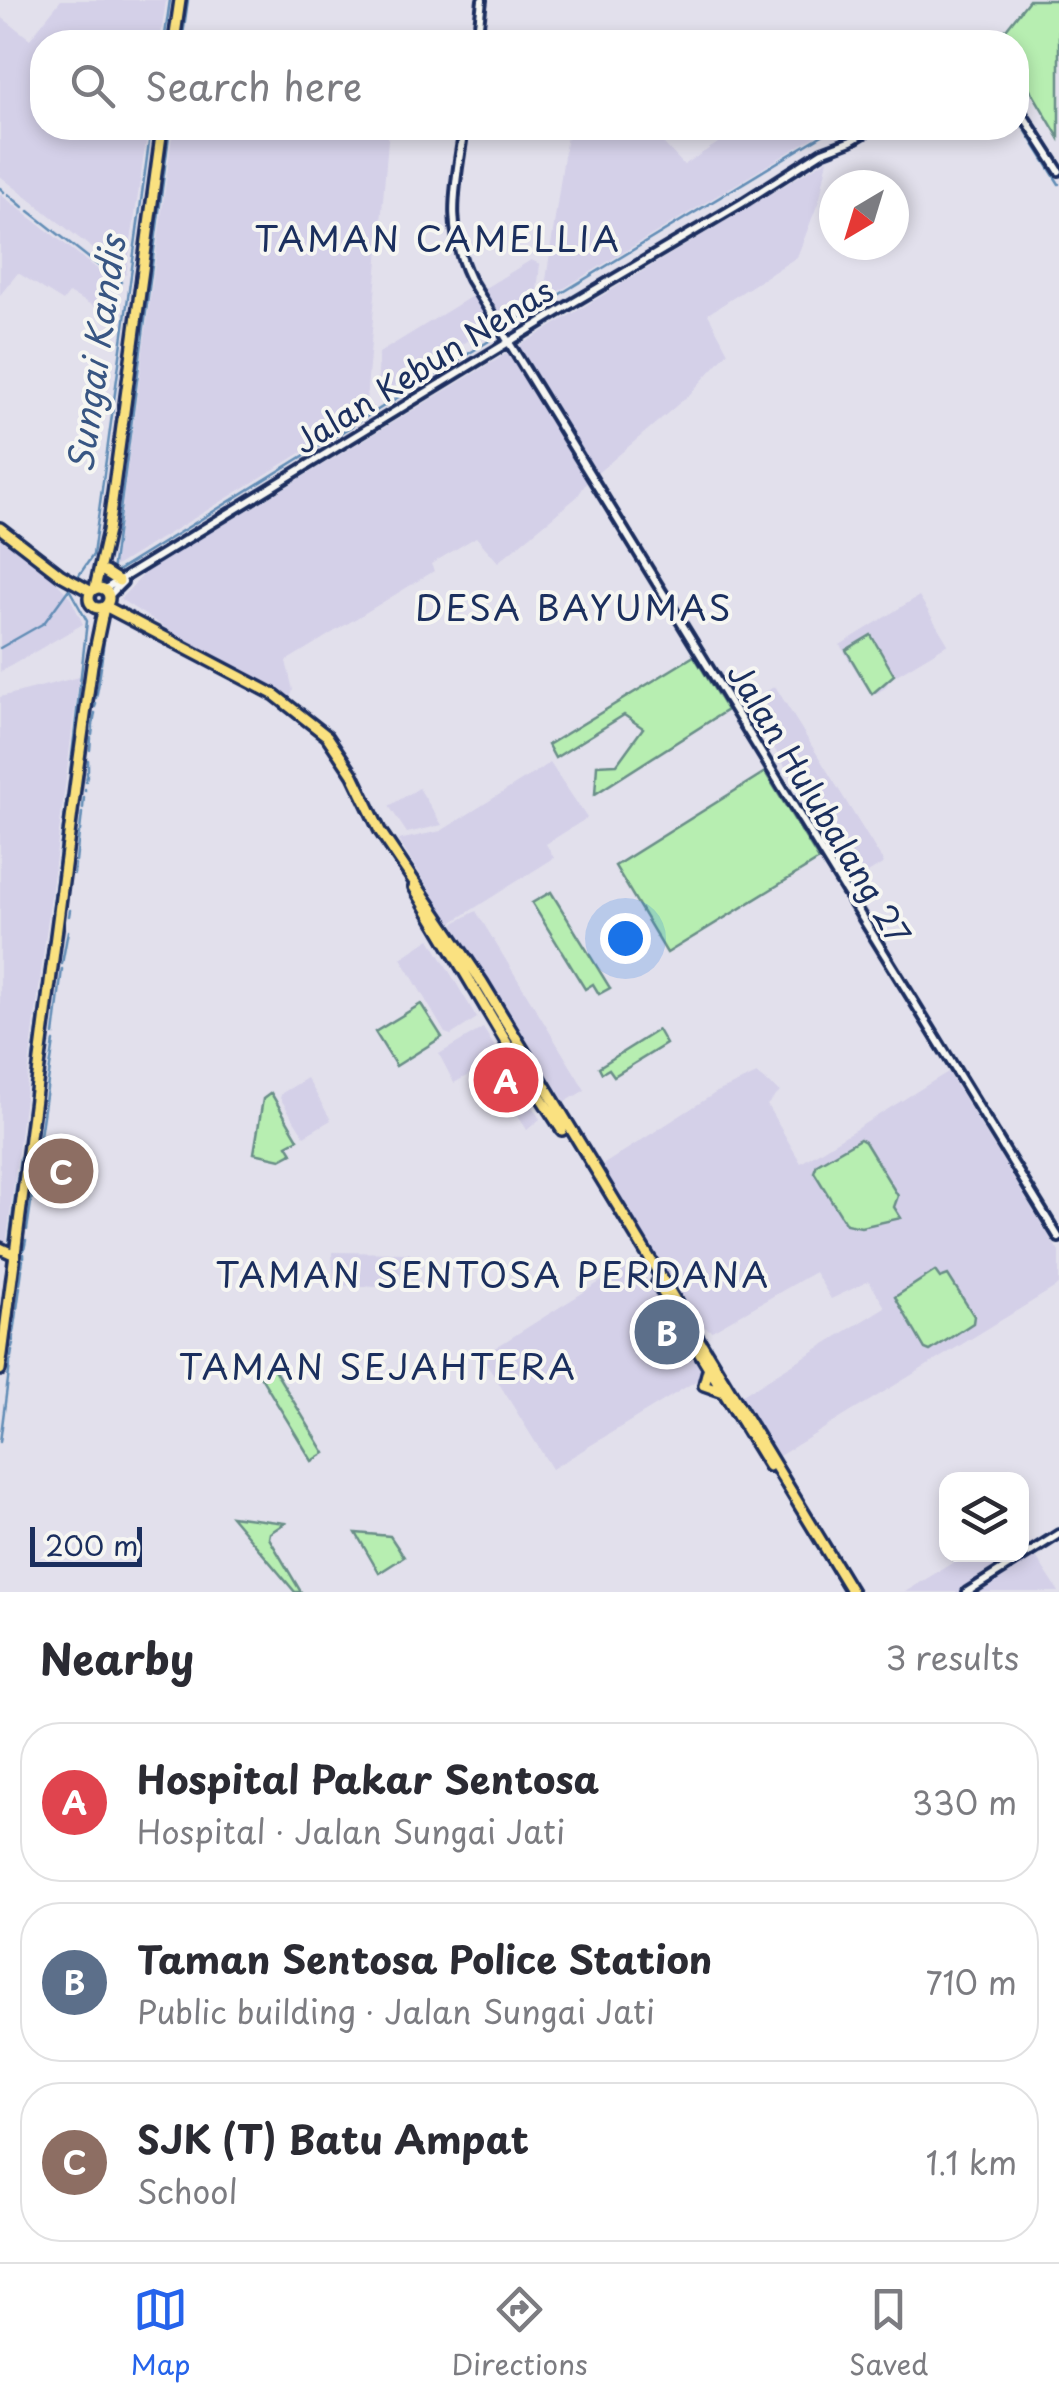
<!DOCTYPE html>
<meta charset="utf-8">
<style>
body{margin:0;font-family:"Playpen Sans",sans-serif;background:#f7f7f7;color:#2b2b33}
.controls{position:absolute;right:30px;bottom:30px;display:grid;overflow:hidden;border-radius:20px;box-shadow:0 5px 15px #0003}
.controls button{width:90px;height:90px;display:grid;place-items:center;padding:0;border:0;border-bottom:2px solid #e1e1e2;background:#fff;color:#2b2b33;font:50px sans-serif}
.compass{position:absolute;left:819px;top:170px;width:90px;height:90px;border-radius:50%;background:#fff;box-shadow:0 5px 15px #0003;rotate:218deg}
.scale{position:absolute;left:30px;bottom:25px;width:112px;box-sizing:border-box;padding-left:10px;border:5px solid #1b2f5e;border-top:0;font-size:28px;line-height:35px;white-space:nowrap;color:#1b2f5e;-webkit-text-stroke:8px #f6f6f2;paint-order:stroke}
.you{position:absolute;left:625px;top:938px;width:35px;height:35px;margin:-25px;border:8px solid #fff;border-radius:50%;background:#1a73e8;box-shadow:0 0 0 15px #1a73e833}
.badge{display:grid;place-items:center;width:65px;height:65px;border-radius:50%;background:#2563eb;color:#fff;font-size:32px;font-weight:700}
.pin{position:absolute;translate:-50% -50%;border:5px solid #fff;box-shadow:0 2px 10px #0006}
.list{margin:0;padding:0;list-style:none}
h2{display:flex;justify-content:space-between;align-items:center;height:130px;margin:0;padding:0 40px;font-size:42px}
h2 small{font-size:32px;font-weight:400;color:#7c7c81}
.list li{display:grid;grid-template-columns:65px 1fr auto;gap:30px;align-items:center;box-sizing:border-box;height:160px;margin:0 20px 20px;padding:0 20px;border:2px solid #e1e1e2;border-radius:40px}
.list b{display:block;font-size:38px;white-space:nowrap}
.list p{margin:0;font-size:32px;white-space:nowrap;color:#7c7c81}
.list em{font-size:32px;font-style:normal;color:#7c7c81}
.icon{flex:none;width:55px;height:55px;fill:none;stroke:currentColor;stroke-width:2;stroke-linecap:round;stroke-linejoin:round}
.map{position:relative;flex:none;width:1059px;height:1592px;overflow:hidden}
.search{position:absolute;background:#fff;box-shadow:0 5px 15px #0003;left:30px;right:30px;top:30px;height:110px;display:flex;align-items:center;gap:25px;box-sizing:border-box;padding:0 35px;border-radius:40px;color:#7c7c81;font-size:38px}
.sheet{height:670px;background:#fff}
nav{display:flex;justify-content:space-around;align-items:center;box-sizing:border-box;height:140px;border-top:2px solid #e1e1e2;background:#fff;font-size:28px;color:#7c7c81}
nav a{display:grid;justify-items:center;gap:5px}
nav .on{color:#2563eb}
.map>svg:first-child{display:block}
.built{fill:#d4d0e8}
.green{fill:#b7eeb1;stroke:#698e88;stroke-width:2.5}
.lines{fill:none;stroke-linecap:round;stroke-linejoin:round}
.stream{stroke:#628db6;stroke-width:2.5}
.minor-casing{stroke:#1b2f5e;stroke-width:14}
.major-casing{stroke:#1b2f5e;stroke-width:16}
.minor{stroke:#f6f6f2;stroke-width:6}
.major{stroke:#fae180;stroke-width:9}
.labels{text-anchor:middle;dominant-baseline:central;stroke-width:8;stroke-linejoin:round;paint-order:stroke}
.street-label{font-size:32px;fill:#1b2f5e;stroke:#f6f6f2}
.neighbourhood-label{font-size:35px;letter-spacing:2.5px;fill:#1b2f5e;stroke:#f6f6f2}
.water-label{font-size:35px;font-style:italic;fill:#385683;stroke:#f6f6f2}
</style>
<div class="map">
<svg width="1059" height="1592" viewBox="0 0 1059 1592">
<rect width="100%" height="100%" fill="#e2e0ec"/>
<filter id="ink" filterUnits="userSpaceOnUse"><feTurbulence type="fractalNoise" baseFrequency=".01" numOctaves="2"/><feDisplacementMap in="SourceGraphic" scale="20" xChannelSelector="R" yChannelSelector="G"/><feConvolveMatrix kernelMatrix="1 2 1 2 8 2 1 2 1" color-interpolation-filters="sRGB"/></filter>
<g filter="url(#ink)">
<!-- built -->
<path class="built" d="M61 0H166L160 42H42V128H148L126 275 0 176V16L30 39Z
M173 128H389L365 414 114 567Z
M568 128H649L684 165 741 128H829L543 301Z
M828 159 820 198 797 257 708 314 728 352 690 394 587 482 577 497 498 562 476 537 431 564 434 571 286 661 293 690 290 698 200 650 120 599 147 571Z
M0 194 113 281 107 313 69 293 63 301 18 273 0 295Z
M531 260 540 264 537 292 531 302 383 393 377 391 379 353Z
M0 532 36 560 70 597 83 624 0 672Z
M919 596 948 644 890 679 885 688 872 696 840 645Z
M79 677 6 1246 0 1242V697Z
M775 686 884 863 855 881 747 704Z
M550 763 587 818 546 844 554 858 451 923 398 840 441 831Z
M419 788 442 825 407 833 389 806Z
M476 911 585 1090 565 1102 453 924Z
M430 939 477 1018 451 1035 445 1033 401 958Z
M483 1028 501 1057 454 1083 439 1054Z
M508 1069 540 1119 527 1130 509 1101 496 1109 479 1087Z
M948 1072 1059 1252V1285L779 1456 741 1396 885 1307 869 1281 831 1299 815 1272 712 1331 700 1325 601 1166 717 1092 757 1074 780 1092 767 1105 801 1163Z
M307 1078 331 1120 304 1136 280 1098 282 1093Z
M42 1148 86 1154 81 1193 37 1188Z
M332 1252 409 1253 419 1265 378 1287 334 1285Z
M635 1260 704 1376 552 1469 482 1356Z
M1022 1535 1059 1592H905L965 1555 1022 1554Z"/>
<!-- green -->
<path class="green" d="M1029 0H1059V138L1017 67 1016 42H1002L999 38Z
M871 635 894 675 872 694 846 650Z
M694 656 727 710 595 794 597 765 617 764 643 728 624 715 555 758 548 745Z
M765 772 819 860 667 953 615 866Z
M551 892 610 988 599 994 593 984 585 989 532 903Z
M421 1004 442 1037 396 1066 375 1032Z
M658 1030 666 1044 614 1076 609 1069 602 1073 599 1067Z
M271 1093 298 1139 287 1145 292 1153 281 1159 254 1153 263 1099Z
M860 1139 865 1142 898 1196 894 1207 901 1218 861 1227 846 1224 814 1172 817 1164Z
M935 1271 940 1278 948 1275 974 1316 973 1323 930 1351 925 1349 895 1297Z
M272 1366 325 1453 312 1461 259 1374Z
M231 1516 285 1523 270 1533 269 1538 301 1592H295Z
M356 1533 390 1536 404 1557 379 1573Z"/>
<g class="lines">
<!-- stream -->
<path class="stream" d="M164 42 170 0
M182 42 188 0
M1016 115 1059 184
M0 188 4 192
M8 194 23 207
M29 211 104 270
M111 275 121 282
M514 322 834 128
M112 572 170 128
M114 573 489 341 493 335
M75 581 93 555 151 128
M69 589 87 621 70 774
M0 648 44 623 71 586
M101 664 107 616 112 614
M99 680 101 667
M96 698 99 682
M95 707 96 704
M93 725 95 713
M92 735 93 727
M90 750 91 738
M88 770V760
M87 774V772
M86 781 87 776
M85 791V789
M83 808 84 797
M80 831 82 813
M76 861 79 833
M74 874 75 864
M52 913 67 797
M69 916 70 910
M62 964 68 931
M54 1035 62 969
M33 1060 51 927
M37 1156 54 1041
M35 1172 37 1160
M27 1230 35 1175
M9 1245 20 1157
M24 1250 26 1240
M24 1257V1254
M22 1266 23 1260
M5 1280 8 1260
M20 1284 22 1269
M17 1309 20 1287
M0 1322 5 1284
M14 1333 17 1312
M13 1341 14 1336
M12 1348 13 1344
M11 1357 12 1351
M10 1362 11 1360
M0 1442 10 1364"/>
<!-- minor casing -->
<g class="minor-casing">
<path id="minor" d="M477 42 482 0
M1016 104 1059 171
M464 128C456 183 444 225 470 279L1059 1238
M105 589 571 304 742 203 822 152 851 141 873 128
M109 596 123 582
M967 1592 1059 1534"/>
</g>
<!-- major casing -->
<g class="major-casing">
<path id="major" d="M174 42 180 0
M0 528 61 575 90 591
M105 572 119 581
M89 598a10 10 0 1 1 20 0a10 10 0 1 1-20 0Z
M95 588 108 531 162 128
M105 606 275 695 327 736 353 775 380 831 482 982 852 1592
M414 887 518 1062 562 1130
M0 1248 15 1255
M657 1283 769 1466
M0 1370 77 773 92 665 104 607
M708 1370 704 1385 721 1391"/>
</g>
<!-- minor -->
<use href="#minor" class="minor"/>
<!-- major -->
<use href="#major" class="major"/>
</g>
</g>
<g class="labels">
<!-- street labels -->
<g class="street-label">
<text transform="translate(423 365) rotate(-32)">Jalan Kebun Nenas</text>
<text transform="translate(820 803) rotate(59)">Jalan Hulubalang 27</text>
</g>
<!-- neighbourhood labels -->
<g class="neighbourhood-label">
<text x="438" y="237">TAMAN CAMELLIA</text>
<text x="574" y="606">DESA BAYUMAS</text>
<text x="493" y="1273">TAMAN SENTOSA PERDANA</text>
<text x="378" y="1365">TAMAN SEJAHTERA</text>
</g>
<!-- water labels -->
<g class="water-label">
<text transform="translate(95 354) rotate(-82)">Sungai Kandis</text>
</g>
</g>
</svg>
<div class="controls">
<button><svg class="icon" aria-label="layers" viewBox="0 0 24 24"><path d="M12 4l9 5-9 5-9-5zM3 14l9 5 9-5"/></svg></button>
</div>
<svg class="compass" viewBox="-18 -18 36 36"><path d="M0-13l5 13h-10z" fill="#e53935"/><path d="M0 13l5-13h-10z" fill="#7c7c81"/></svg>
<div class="scale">200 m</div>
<div class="you"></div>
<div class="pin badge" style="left:506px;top:1080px;background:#e0444e">A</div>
<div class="pin badge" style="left:667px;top:1332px;background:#5c6f8a">B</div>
<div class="pin badge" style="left:61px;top:1171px;background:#8d6e63">C</div>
<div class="search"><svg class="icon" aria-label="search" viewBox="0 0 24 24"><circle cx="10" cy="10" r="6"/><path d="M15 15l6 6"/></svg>Search here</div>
</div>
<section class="sheet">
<h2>Nearby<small>3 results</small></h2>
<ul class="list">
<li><span class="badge" style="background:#e0444e">A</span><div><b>Hospital Pakar Sentosa</b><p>Hospital · Jalan Sungai Jati</p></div><em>330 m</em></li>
<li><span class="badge" style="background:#5c6f8a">B</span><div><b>Taman Sentosa Police Station</b><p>Public building · Jalan Sungai Jati</p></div><em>710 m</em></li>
<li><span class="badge" style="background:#8d6e63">C</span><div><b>SJK (T) Batu Ampat</b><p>School</p></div><em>1.1 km</em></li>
</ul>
</section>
<nav>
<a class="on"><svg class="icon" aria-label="map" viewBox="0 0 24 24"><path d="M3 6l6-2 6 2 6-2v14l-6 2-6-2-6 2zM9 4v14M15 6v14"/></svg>Map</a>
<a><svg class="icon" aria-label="directions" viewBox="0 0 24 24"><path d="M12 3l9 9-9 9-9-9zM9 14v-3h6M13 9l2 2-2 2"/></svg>Directions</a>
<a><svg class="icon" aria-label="saved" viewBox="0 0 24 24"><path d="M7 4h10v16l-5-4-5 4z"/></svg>Saved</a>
</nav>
